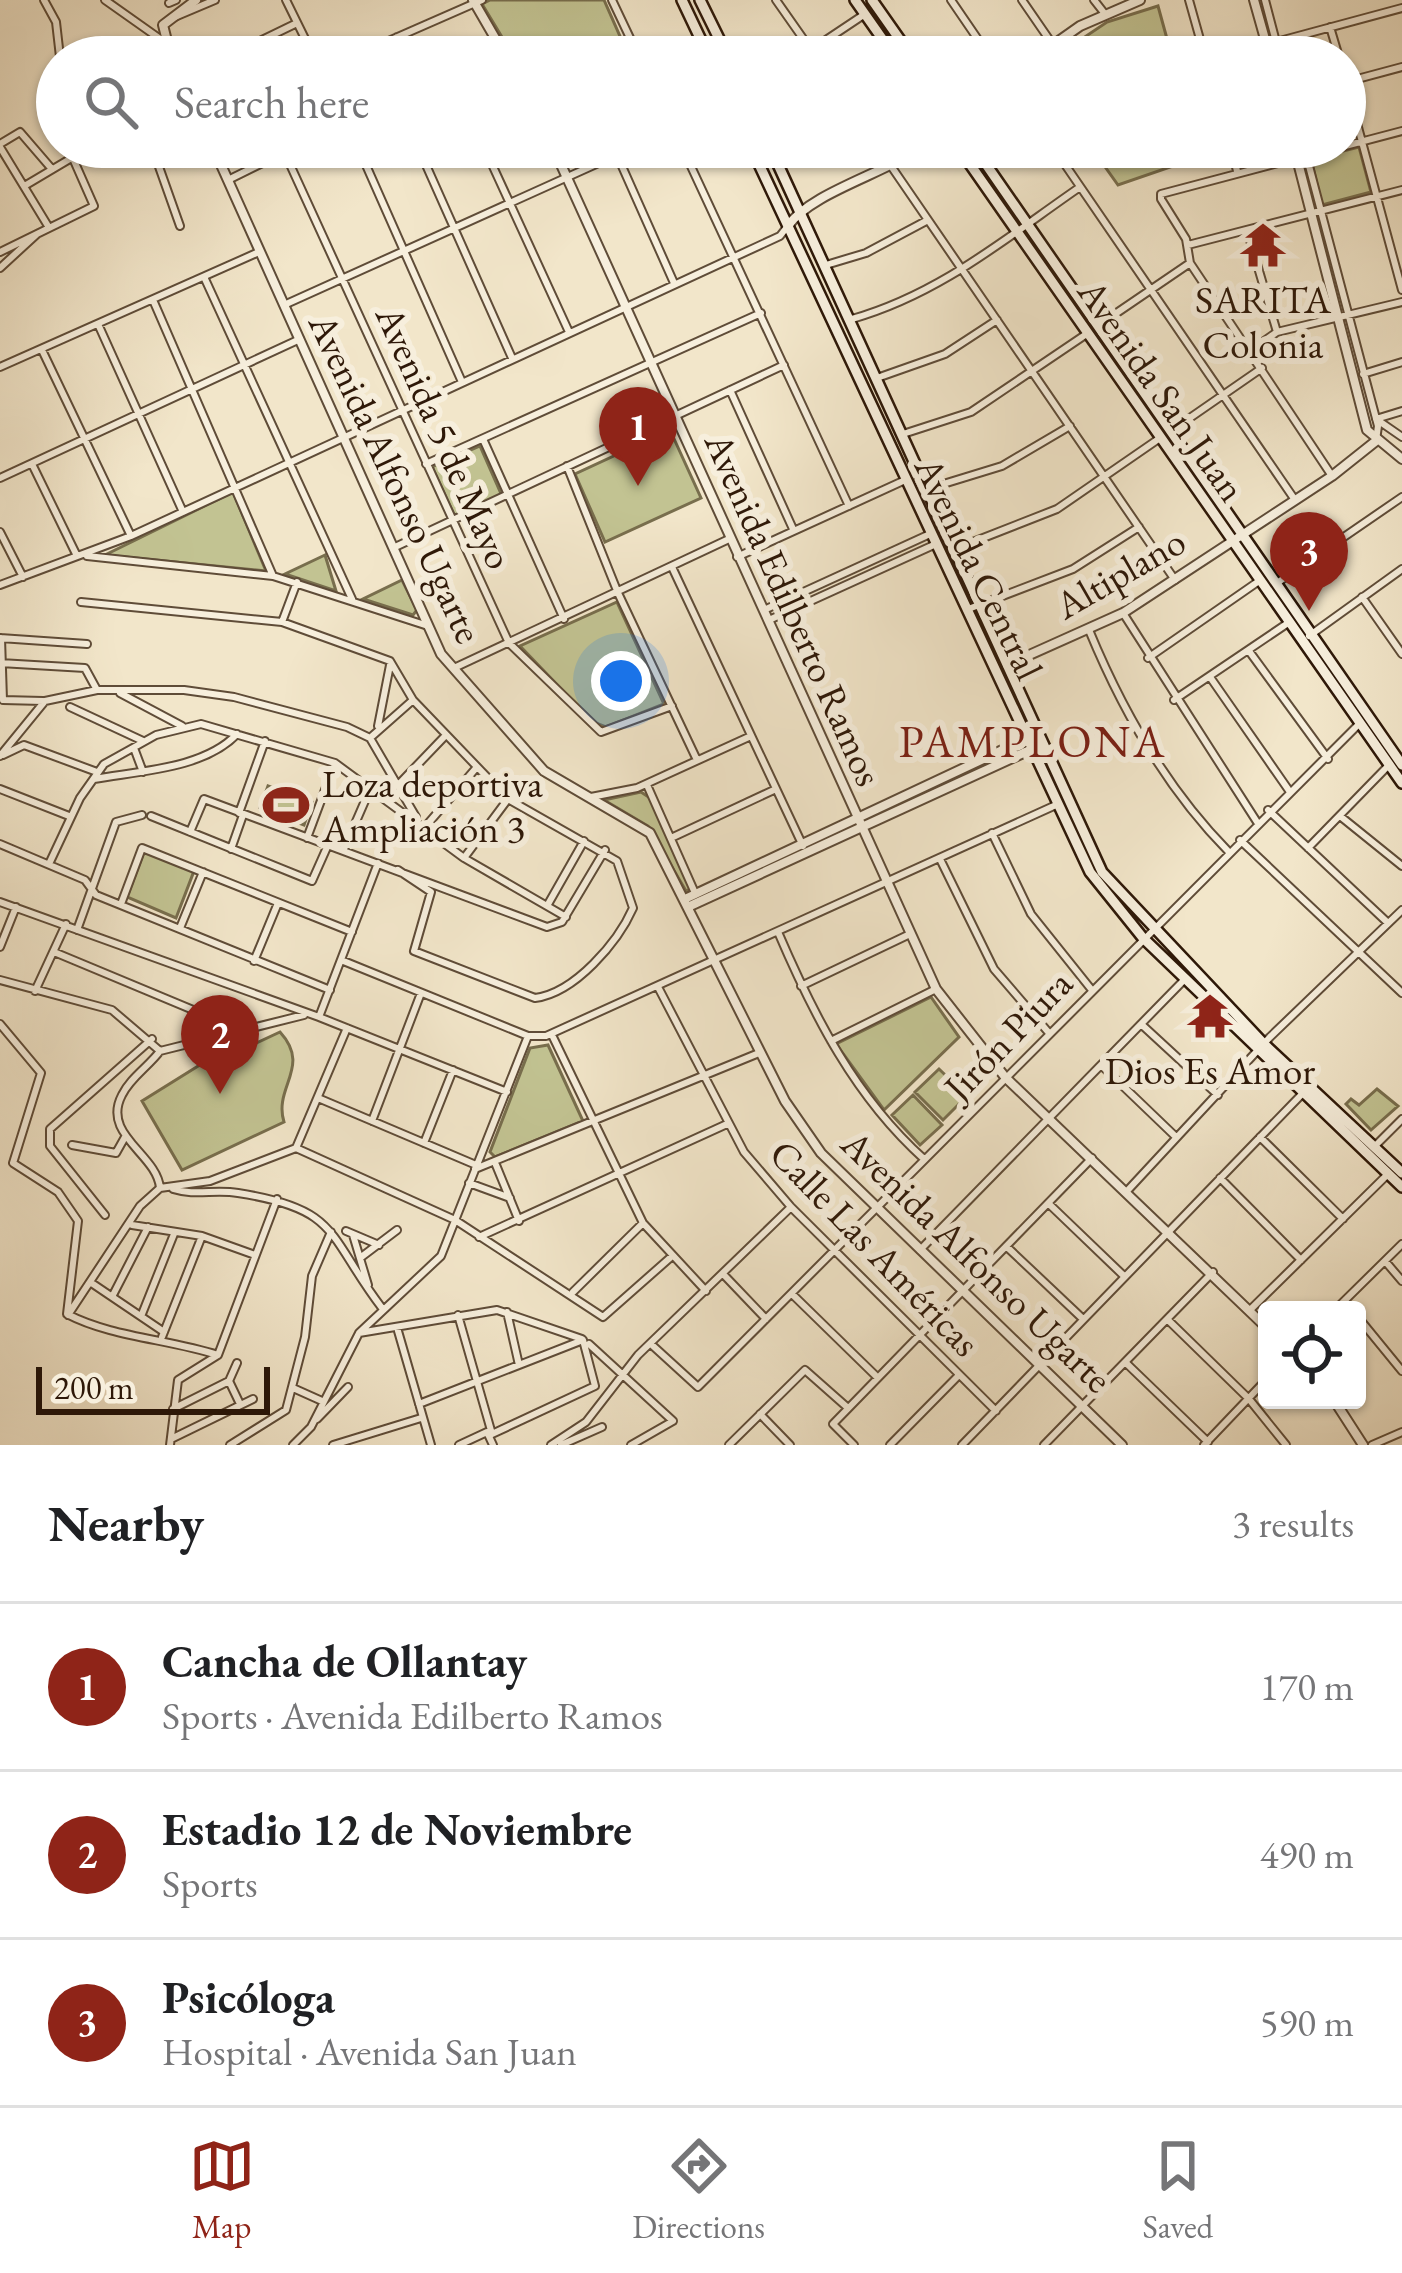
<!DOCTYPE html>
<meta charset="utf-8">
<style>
body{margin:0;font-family:"EB Garamond",serif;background:#f6f6f6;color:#202124}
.controls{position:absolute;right:36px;bottom:36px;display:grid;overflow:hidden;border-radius:12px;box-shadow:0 3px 9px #0004}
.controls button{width:108px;height:108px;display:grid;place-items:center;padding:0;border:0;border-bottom:3px solid #e0e0e0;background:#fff;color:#202124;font:60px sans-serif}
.scale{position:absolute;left:36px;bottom:30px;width:234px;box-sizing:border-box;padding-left:12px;border:6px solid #2e1808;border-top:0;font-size:33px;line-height:42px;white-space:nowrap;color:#2e1808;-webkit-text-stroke:9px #f7efdd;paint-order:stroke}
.you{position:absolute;left:621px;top:681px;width:42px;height:42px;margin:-30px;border:9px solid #fff;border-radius:50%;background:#1a73e8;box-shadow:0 0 0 18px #1a73e833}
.badge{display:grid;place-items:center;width:78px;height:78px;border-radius:50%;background:#8f2418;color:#fff;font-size:39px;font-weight:700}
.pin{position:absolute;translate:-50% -99px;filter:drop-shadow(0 3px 6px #0008)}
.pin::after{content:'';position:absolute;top:63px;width:42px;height:36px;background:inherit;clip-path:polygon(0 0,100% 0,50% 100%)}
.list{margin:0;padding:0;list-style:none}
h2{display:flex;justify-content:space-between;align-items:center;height:156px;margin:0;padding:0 48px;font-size:51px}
h2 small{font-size:39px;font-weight:400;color:#757577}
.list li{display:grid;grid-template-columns:78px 1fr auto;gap:36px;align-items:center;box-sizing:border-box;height:168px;padding:0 48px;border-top:3px solid #e0e0e0}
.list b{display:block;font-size:45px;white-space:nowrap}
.list p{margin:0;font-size:39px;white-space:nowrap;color:#757577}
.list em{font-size:39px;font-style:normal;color:#757577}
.icon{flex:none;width:66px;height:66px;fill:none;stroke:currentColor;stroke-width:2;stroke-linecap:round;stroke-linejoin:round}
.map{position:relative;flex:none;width:1402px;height:1445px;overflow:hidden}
.search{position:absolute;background:#fff;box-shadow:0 3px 9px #0004;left:36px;right:36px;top:36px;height:132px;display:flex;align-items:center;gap:30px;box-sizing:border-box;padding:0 42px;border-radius:66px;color:#757577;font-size:45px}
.sheet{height:660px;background:#fff}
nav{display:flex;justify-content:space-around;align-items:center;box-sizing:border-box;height:168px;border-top:3px solid #e0e0e0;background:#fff;font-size:33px;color:#757577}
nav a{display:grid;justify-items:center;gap:6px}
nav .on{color:#8f2418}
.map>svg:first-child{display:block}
.green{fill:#c2c392;stroke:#786e4d;stroke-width:3}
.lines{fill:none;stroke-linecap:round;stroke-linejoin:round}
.minor-casing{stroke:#5f4c38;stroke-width:10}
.tertiary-casing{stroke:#5f4c38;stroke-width:12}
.secondary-casing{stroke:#2e1808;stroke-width:14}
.minor{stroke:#f7efdd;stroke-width:6}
.tertiary{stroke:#f7efdd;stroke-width:8}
.secondary{stroke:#f7efdd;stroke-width:9}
.labels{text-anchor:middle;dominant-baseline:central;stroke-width:12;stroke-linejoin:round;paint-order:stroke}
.poi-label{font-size:39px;fill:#2e1808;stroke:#f7efdd}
.street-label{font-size:39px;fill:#2e1808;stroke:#f7efdd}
.quarter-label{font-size:45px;letter-spacing:3px;fill:#7a1f14;stroke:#f7efdd}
</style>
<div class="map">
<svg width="1402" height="1445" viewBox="0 0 1402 1445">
<rect width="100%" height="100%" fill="#f2e6ca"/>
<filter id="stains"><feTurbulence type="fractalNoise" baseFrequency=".00167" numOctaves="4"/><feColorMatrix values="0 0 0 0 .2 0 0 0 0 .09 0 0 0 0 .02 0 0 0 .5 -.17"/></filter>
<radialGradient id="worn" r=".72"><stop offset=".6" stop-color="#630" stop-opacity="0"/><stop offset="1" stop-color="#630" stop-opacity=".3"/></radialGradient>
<!-- green -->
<path class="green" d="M490 0H604L626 50 607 57H514L482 4Z
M1158 6 1172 57H1055L1107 22Z
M1091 147H1193L1179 164 1118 185Z
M1359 147 1371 192 1322 205 1311 159Z
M670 430 701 498 605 542 575 474Z
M480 446 502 496 455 517 432 467Z
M233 492 266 571 105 555Z
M325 555 336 591 285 574Z
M402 580 417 610 413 615 363 599Z
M617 602 664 704 606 727 593 722 520 646Z
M268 786 312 802 304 825 260 808Z
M641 792 650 798 691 889 686 891 648 826 604 800Z
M144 852 194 871 176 918 127 897Z
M931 997 959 1037 884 1110 836 1044Z
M280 1032C312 1067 273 1087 284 1122L182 1170 142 1101 203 1063H214Z
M548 1045 583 1121 495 1157 490 1152 530 1048Z
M939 1069 967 1096 943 1120 915 1092Z
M1377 1089 1398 1106 1371 1130 1346 1104 1351 1099 1359 1105Z
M913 1095 942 1125 920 1145 892 1115Z"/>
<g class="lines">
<!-- minor casing -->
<g class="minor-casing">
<path id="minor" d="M44 0 56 22 60 57
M105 0 163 41
M286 0 314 57
M612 0 639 57
M776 0 816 57
M951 0 990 57
M1022 0 1053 45
M1094 0 1105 14
M1189 0 1205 57
M1265 0 1280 57
M169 3 176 0
M170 19 215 0
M1330 27 1339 57
M397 37 406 57
M1276 42 1402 8
M811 50 865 14
M227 57 297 23
M352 57 482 0
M1345 79 1402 290
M1346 82 1402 67
M0 144 20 132 51 168
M1345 146 1402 131
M0 147 48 226
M152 147 180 226
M282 147 509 643 601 732 672 706
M358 147 462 382
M418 147 512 358
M484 147 569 332
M682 147 849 506
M878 147 1175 580
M1053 147 1295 500
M1231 147 1237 171
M1304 147 1378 426 1376 440
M617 155 674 283
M1306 155 1341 147
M1297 158 1161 194V199L1186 239 1190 263 1332 476
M228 180 295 147
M26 185 90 147
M1247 230 1277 332
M1188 245 1402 190
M0 252 94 206 68 147
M826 265 866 253 928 220
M0 268 37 234
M205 279 352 599
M153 300 273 576
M284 305 634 147
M852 319C940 294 1006 238 1080 187
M98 324 183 512
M1099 325 1190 263
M42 350 131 536
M1250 351 1277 332 1402 302
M0 367 259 252
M1363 374 1402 362
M877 378 945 354 997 320
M730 390 793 529
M1402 411 1376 419 1402 437
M1171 431 1262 368
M903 434 971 412 1088 333
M483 439 564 619
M32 464 77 556
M426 464 761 313
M567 466 618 593 697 760
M0 478 300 339
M927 489 1002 466 1070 426
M0 532 23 577
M393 548 784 365
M955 549 1057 509 1160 438
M87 556 273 576 428 626
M737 557 903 481
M672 567 803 846
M1277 583 1402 497
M0 585 131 536 780 236 787 227
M1362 597 1402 654
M81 602 282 622 390 661 413 700 508 799 617 861 633 908C618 942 575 993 535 998L414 951 431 892 398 870
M971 608 1073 569 1139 527
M764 610 930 534
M1123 613 1257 822
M769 620 936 544
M282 622 297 582
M1089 630C1122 710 1167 789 1228 851
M1309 636 1402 569
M0 638 87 644
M1 638 3 700
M1249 651 1328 759
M1148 658 1259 581
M0 663 85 668 97 690H184L234 697 347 727 370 738 416 817
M454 668 729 539
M1210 677 1290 792
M120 693 182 726
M3 700 43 701
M1174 700 1288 623
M70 707 143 741
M378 726 390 665
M370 738 413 700
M134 748 143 772
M3 755 24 745 97 772
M0 756 45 701 97 690
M94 779C138 771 204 769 237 734
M400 783 446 735
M647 785 695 893
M0 789 69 816
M591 797 637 788 751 736
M1268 810 1388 923
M239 813 265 741
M151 816 312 881 328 845
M1340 816 1402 866
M425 827 477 767
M190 832 204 799 547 927 562 922 605 850
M992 833 1031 914 1091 989
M307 838 335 763
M671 838 776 789
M1240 840 1402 993
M0 844 85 880 96 895 330 990
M1308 848 1387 767
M231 849 243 815
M344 849 371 787
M464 858 508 799
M940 859 994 969 1049 1033
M49 864 80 798 104 764 156 735 201 724 335 763 464 858 566 917
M0 902 319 1017 507 1092
M121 904 142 848 352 932
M547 906 584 841
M180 928 203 872
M77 930 116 822 142 815
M778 932C814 1016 855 1097 924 1159
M0 947 16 907
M54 952 246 1032
M341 960 528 1036H546L1056 805
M254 961 278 903
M0 980 112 1010 160 1051C149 1066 130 1078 122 1095 101 1135 157 1154 160 1188L140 1206 68 1315
M801 986 910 934
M658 987 744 1152 791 1207 996 1411
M35 991 66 924
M319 1017 378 863
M0 1024 41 1073 13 1163 58 1192 78 1221 67 1314C111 1337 168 1339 218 1355
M1141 1024 1218 1095
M552 1035 643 1223 706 1291
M831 1041 936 989
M160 1051 304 1015
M1101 1065 1176 1137
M318 1098 476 1165
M372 1121 421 993
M1260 1137 1343 1219
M424 1143 453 1070
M72 1145 116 1153 125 1137
M1375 1146 1402 1119
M296 1148 455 1220 603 1317 671 1257
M296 1148 347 1028
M496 1165 519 1221
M475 1169 759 1053
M1220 1178 1301 1260
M469 1183 510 1198
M160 1188 210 1181 296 1148
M173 1189C195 1196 215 1189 238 1193 341 1209 327 1236 382 1308
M1128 1190 1270 1037 1402 910
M1049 1204 1124 1276
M105 1215 50 1146V1129L152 1039
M132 1225 202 1236 255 1255
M346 1231 379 1245
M353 1235 368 1285
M479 1237 727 1124
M1007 1247 1083 1319
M920 1250 1186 978
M360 1258 397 1230
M1385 1261 1402 1281
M724 1275 766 1319
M93 1284 164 1332
M573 1292 643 1223
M792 1294 877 1377
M113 1295 148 1227
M1250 1310 1388 1174
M1335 1310 1402 1244
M507 1312 519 1365
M142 1314 174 1234
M458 1315 492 1434 595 1386 583 1340
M1357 1316 1402 1371
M1167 1319 1249 1399 1286 1445
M398 1331 431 1445
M359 1333 497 1310 582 1339
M162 1337 202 1236
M589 1344 673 1421 631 1445
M652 1345 698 1387 1359 724
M1125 1362 1208 1442
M229 1381 240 1404
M293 1388 322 1401
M419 1404 583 1340
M173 1409 229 1381 237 1363
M760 1414 790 1445
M317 1419 348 1387
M171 1439 253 1399
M170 1445 178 1380 218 1355 277 1199
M230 1445 286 1410 305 1337 312 1276 331 1232
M293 1445 311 1427 359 1333 441 1256 528 1036
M333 1445 421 1418
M459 1445 487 1432 493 1445
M551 1445 586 1422 638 1355 791 1207
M561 1445 602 1427
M729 1445 805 1370 848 1408
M854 1445 833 1424 1092 1158
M890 1445 959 1375
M962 1445 1304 1092
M1044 1445 1213 1272
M1204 1445 1267 1379
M1372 1445 1402 1432"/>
</g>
<!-- tertiary casing -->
<g class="tertiary-casing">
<path id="tertiary" d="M473 0 506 57
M1254 0 1270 57
M171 57 163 25 196 0
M1036 57 1080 26 1140 0
M213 147 441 654 544 771 650 833 785 1101 821 1153 1122 1445
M553 147 936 989 1005 1077 1267 1328
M1294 147 1367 430 1402 459
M788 226C810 193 886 173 922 147
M1007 665 1123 613 1332 476 1376 441
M687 898 1028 738
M690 906 1032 749
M1334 1400 1363 1445"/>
</g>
<!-- secondary casing -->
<g class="secondary-casing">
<path id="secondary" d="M682 0 709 57
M700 0 728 57
M855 0 895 57
M872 0 912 57
M751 147 1090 872 1143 938 1402 1187
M770 147 1102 872 1264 1044 1402 1173
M958 147 1402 783
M974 147 1402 765"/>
</g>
<!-- minor -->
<use href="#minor" class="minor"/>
<!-- tertiary -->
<use href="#tertiary" class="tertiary"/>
<!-- secondary -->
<use href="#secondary" class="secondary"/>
</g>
<!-- icons -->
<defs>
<g id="temple-bare" transform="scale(3.6)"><path d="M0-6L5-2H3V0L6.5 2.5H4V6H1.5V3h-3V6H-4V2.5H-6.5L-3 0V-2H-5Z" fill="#8f2418" stroke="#f7efdd" stroke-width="2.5" paint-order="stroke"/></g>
<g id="stadium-bare" transform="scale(3.6)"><path d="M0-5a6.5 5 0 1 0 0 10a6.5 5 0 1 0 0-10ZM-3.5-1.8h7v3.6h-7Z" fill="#8f2418" stroke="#f7efdd" stroke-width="2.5" paint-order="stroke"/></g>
</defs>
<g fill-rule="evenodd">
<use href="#temple-bare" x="1263" y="245"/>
<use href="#stadium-bare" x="286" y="805"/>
<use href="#temple-bare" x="1210" y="1016"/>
</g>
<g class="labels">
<!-- poi labels -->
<g class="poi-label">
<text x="1263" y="299">SARITA<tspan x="1263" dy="45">Colonia</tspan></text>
<text x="322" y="783" text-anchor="start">Loza deportiva<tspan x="322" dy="45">Ampliación 3</tspan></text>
<text x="1210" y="1070">Dios Es Amor</text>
</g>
<!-- street labels -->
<g class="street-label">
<text transform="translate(1162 390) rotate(55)">Avenida San Juan</text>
<text transform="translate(445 437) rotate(66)">Avenida 5 de Mayo</text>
<text transform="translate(396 478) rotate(65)">Avenida Alfonso Ugarte</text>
<text transform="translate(979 568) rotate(64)">Avenida Central</text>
<text transform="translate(1120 573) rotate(-30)">Altiplano</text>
<text transform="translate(794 609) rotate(66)">Avenida Edilberto Ramos</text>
<text transform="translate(1008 1035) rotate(-46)">Jirón Piura</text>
<text transform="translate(875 1248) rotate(46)">Calle Las Américas</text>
<text transform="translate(977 1261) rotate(44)">Avenida Alfonso Ugarte</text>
</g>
<!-- quarter labels -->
<g class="quarter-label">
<text x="1033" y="741">PAMPLONA</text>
</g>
</g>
<rect width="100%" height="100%" filter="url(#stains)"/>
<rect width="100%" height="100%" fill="url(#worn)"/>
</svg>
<div class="controls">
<button><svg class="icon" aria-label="locate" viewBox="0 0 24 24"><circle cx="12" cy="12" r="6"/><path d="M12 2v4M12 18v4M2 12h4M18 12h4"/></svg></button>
</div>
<div class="scale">200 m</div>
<div class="you"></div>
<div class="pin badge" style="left:638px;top:486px">1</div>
<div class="pin badge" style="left:220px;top:1094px">2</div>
<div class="pin badge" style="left:1309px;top:611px">3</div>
<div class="search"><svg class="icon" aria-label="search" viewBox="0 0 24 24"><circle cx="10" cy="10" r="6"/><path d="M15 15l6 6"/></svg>Search here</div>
</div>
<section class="sheet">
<h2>Nearby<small>3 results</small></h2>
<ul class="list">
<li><span class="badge">1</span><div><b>Cancha de Ollantay</b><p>Sports · Avenida Edilberto Ramos</p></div><em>170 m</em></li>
<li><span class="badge">2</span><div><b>Estadio 12 de Noviembre</b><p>Sports</p></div><em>490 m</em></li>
<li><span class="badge">3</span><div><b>Psicóloga</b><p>Hospital · Avenida San Juan</p></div><em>590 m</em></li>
</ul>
</section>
<nav>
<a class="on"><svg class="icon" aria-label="map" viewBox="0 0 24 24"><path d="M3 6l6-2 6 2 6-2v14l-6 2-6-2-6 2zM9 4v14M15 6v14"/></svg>Map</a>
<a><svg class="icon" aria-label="directions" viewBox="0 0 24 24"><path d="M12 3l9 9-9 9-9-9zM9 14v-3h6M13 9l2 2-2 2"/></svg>Directions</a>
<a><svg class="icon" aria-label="saved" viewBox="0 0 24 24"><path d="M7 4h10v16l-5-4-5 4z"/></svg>Saved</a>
</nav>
